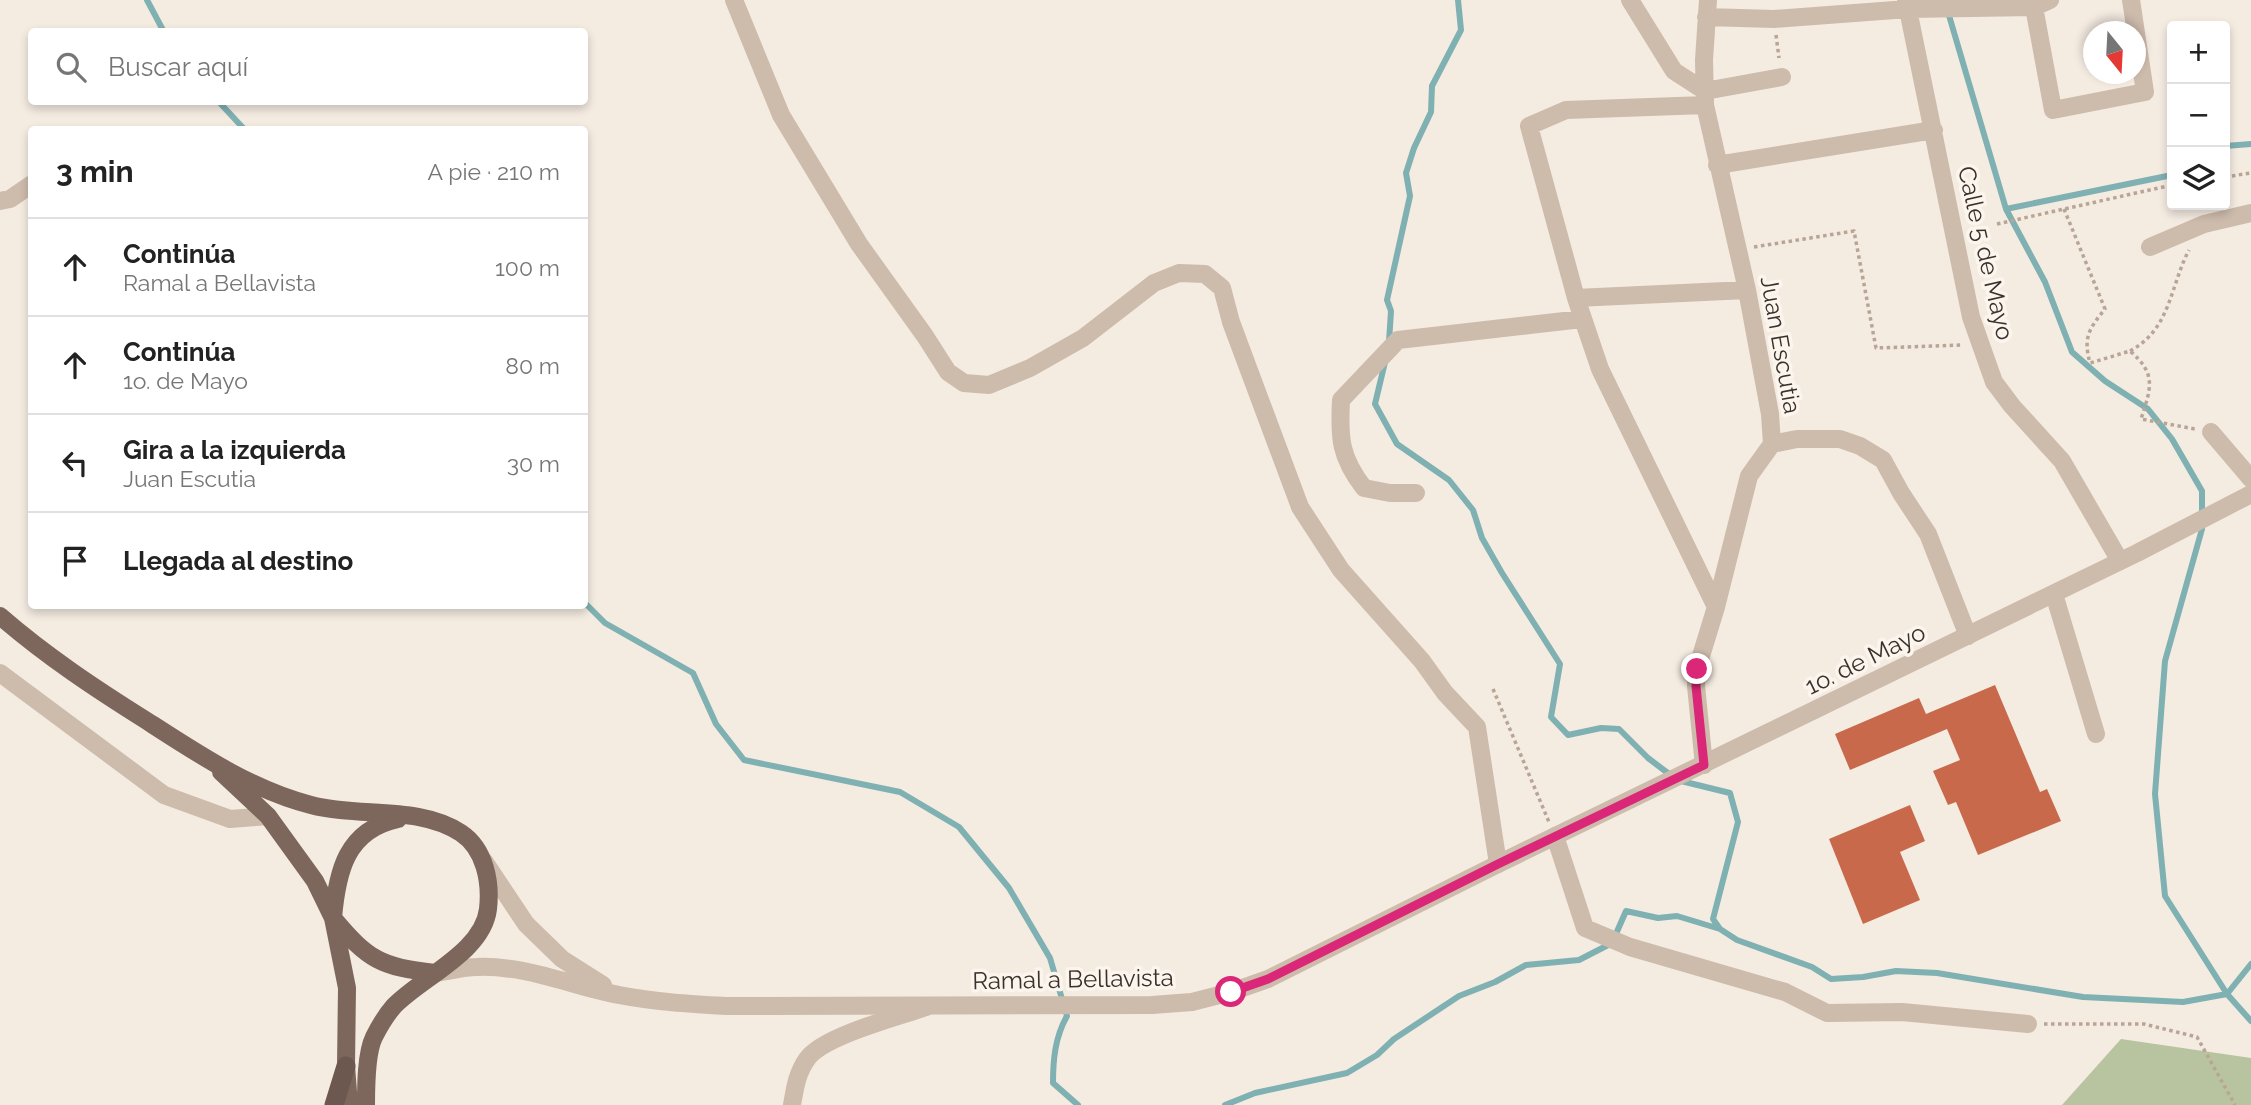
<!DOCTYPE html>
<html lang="es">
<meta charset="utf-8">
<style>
body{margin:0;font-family:Raleway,sans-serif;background:#f2f2f2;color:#222}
.controls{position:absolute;right:21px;top:21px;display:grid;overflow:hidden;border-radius:7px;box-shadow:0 4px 10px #0003}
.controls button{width:63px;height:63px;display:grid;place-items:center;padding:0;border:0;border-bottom:2px solid #e0e0e0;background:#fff;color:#222;font:35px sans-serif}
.compass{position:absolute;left:2083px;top:21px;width:63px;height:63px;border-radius:50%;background:#fff;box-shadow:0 4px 10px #0003;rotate:162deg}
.stop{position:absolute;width:21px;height:21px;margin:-16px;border:5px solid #db2777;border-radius:50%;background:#fff}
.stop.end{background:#db2777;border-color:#fff;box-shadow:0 2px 7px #0008}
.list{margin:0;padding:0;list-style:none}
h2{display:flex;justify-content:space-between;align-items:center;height:91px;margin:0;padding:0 28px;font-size:30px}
h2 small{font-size:23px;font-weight:400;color:#767676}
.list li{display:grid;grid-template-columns:46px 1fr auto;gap:21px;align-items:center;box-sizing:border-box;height:98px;padding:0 28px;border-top:2px solid #e0e0e0}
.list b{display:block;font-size:26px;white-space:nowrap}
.list p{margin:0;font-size:23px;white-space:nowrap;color:#767676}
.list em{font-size:23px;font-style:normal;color:#767676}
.icon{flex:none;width:38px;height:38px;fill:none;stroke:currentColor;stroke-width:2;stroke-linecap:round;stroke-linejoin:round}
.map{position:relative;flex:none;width:2251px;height:1105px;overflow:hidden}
.search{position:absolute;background:#fff;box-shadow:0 4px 10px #0003;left:28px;top:28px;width:560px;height:77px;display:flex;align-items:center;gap:18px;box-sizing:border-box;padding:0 24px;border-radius:7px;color:#767676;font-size:26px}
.panel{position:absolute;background:#fff;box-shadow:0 4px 10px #0003;left:28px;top:126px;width:560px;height:483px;border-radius:7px}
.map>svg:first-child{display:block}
.green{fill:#b8c4a0}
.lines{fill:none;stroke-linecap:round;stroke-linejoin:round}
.stream{stroke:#7fb0b2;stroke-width:6}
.building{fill:#c8694b}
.path{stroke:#b9a596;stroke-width:3.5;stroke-dasharray:3.5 3.5;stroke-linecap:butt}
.minor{stroke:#cdbbac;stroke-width:18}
.tertiary{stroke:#cdbbac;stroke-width:18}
.primary{stroke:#7d675c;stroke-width:18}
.trunk{stroke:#6c584f;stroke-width:19}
.route{stroke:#db2777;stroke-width:9}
.labels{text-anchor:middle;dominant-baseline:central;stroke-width:7;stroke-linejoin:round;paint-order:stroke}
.street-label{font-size:24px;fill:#3b302b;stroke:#fbf5ee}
</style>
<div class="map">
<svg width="2251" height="1105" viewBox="0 0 2251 1105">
<rect width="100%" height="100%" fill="#f4ebe1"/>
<!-- green -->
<path class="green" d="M2121 1039 2251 1058V1105H2062Z"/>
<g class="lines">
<!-- stream -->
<path class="stream" d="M147 0 164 32
M1948 12 2006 209 2045 282 2072 352 2105 381 2148 409 2172 439 2202 491V529L2165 661 2155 794 2165 896 2227 994 2251 1021
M219 102 245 130
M2225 146 2251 144
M2006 209 2172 175
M1389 342 1391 311 1387 300 1410 196 1406 173 1414 148 1431 112 1432 86 1461 30 1458 0
M1385 362 1375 404 1397 444 1449 480 1473 510 1482 538 1502 573 1560 664 1551 717 1568 735 1601 728 1619 729 1648 758 1677 780 1730 793 1738 822 1713 919 1720 929 1737 940 1812 967 1831 979 1863 977 1896 971 1937 973 2083 997 2183 1002 2227 994 2251 964
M584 602 605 623 693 673 716 724 744 760 900 792 959 827 1009 888 1050 958 1067 1016C1055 1037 1053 1060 1053 1083L1078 1105
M1225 1105 1255 1093 1347 1073 1377 1055 1394 1039 1459 996 1495 982 1526 965 1579 960 1612 943 1626 911 1658 918 1677 916 1720 929"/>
</g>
<!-- building -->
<path class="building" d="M1995 685 2040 792 2047 789 2061 821 1978 855 1956 802 1948 805 1933 771 1960 760 1947 729 1850 770 1835 734 1919 698 1926 714Z
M1910 805 1925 841 1900 852 1920 900 1863 924 1829 839Z"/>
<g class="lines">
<!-- path -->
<path class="path" d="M1776 35 1779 58
M2225 177 2251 173
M2064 209 2105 309C2089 329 2083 337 2090 363L2130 351C2157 374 2151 388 2141 419L2195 429
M1997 224 2172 185
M1754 247 1854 231 1876 348 1963 345
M2130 351C2171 329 2170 286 2189 250
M1493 689 1549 822
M2044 1024H2144L2197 1037 2235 1105"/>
<!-- minor -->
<path class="minor" d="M734 0 781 115 859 244 925 336 948 372 964 383 989 385 1030 368 1083 338 1154 283 1179 273 1205 274 1222 288 1231 322 1300 507 1341 570 1422 661 1445 693 1477 727 1498 864
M1630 0 1674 71 1705 91
M1906 0 1971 317 1994 382 2012 406 2062 461 2120 561
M2034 7 2053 110 2145 92 2131 0
M1706 17 1774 19 1908 9 2034 7 2050 0
M1705 91 1782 77
M1705 105 1566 110 1529 126 1576 298 1600 369 1716 607
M1717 165 1934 130
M0 201 10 199 32 184
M2150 247 2204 224 2251 213
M1576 298 1747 290
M2211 432 2251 479
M1772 444 1797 439H1840L1860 446 1883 460 1901 493 1928 534 1968 636
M1416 493H1390L1364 488C1340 457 1339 438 1341 400L1398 340 1582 319
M2054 594 2096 734
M0 673 164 795 230 819 268 816
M1704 765 1696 686 1697 669 1716 607 1749 476 1772 444 1770 414 1747 290 1705 105 1704 60 1708 0
M1555 836 1585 928 1630 947 1785 992 1827 1013 1902 1012 2028 1024
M792 1105C795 1088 797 1073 807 1059 823 1036 898 1017 926 1007"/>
<!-- tertiary -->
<path class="tertiary" d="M484 861 526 924 562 959 603 985
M435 973C449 971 463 967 477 967 526 965 572 986 619 995 655 1002 690 1004 726 1006L1152 1005 1192 1002 1231 992 1268 979 1498 864 2137 553 2251 494"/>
<!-- primary -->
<path class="primary" d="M0 616C46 656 96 689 147 721 198 754 252 790 311 805 360 818 418 805 461 833 485 849 491 882 488 909 483 952 422 977 394 1006 387 1014 379 1027 374 1037 366 1053 366 1087 366 1105
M221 772 268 816 315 881 333 918 347 988 346 1066 349 1105
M398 819C346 830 337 872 333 918 368 960 381 967 435 973"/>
<!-- trunk -->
<path class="trunk" d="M334 1105 346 1066"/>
</g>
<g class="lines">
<!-- route -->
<path class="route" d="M1231 992 1268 979 1498 864 1704 765 1696 686 1697 669"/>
</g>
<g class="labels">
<!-- street labels -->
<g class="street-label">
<text transform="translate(1986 253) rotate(77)">Calle 5 de Mayo</text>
<text transform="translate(1781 345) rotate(80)">Juan Escutia</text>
<text transform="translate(1865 659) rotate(-26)">1o. de Mayo</text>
<text transform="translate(1073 979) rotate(-1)">Ramal a Bellavista</text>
</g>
</g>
</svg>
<div class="controls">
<button>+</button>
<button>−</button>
<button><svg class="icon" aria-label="layers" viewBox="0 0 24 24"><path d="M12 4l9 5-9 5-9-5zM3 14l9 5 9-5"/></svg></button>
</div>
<svg class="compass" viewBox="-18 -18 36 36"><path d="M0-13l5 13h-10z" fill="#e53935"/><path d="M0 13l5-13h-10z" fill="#767676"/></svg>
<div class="stop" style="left:1231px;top:992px"></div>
<div class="stop end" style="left:1697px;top:669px"></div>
<div class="search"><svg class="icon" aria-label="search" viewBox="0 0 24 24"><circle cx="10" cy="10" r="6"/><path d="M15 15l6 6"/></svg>Buscar aquí</div>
<section class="panel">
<h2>3 min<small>A pie · 210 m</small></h2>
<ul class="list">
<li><svg class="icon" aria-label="ahead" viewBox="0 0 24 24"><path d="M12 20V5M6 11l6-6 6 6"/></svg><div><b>Continúa</b><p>Ramal a Bellavista</p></div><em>100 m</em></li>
<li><svg class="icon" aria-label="ahead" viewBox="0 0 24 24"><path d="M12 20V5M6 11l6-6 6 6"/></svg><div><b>Continúa</b><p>1o. de Mayo</p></div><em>80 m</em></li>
<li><svg class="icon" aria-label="left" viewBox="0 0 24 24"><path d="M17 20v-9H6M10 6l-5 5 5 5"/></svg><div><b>Gira a la izquierda</b><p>Juan Escutia</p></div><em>30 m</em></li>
<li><svg class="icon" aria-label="arrive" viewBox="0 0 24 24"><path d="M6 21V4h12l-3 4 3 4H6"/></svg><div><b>Llegada al destino</b></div></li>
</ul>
</section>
</div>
